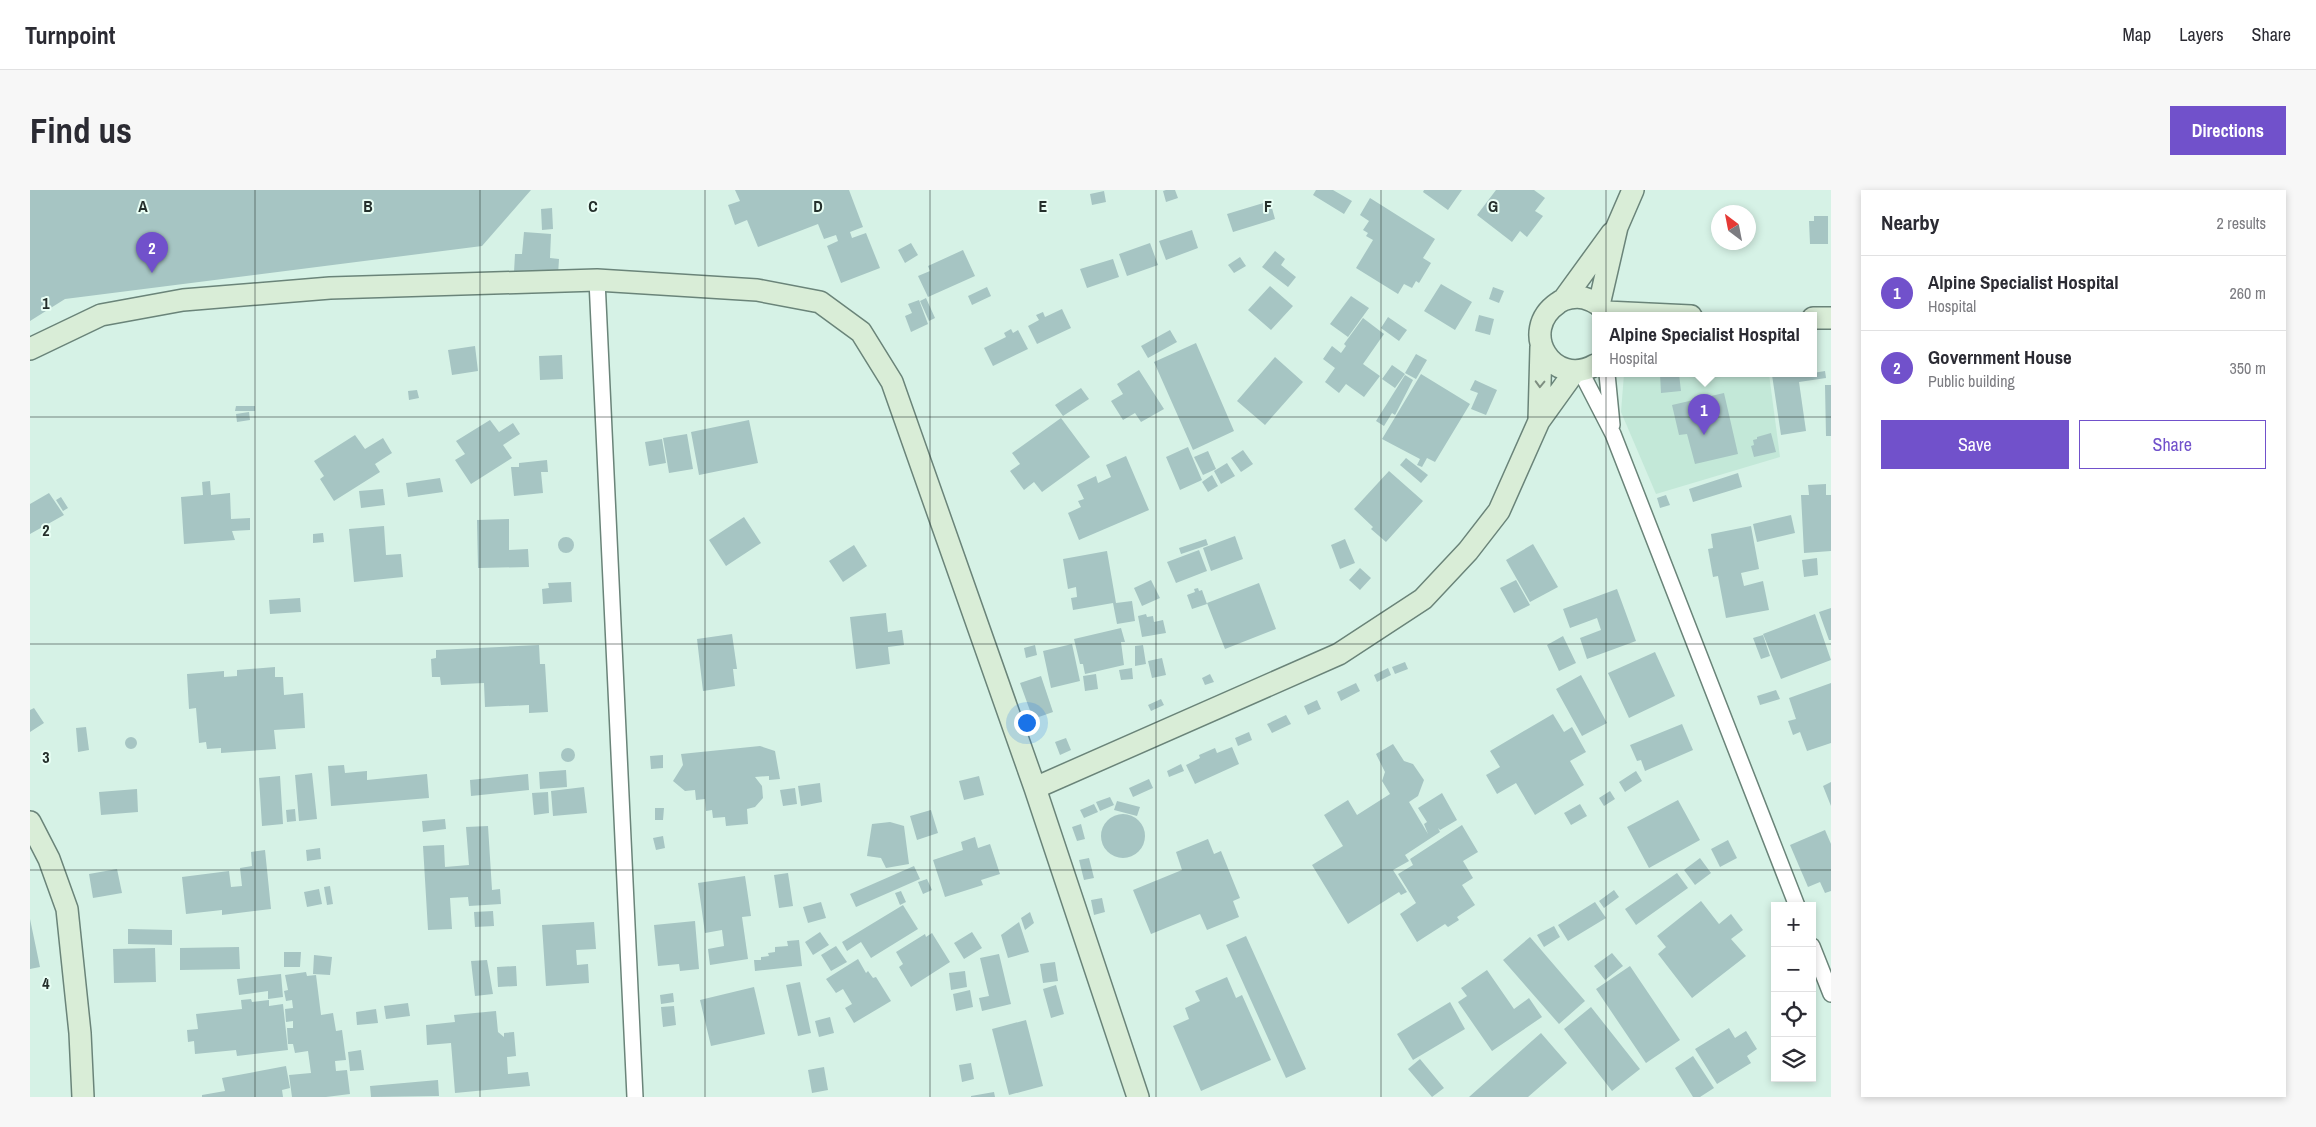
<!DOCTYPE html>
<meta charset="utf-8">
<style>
body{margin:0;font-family:"Archivo Narrow",sans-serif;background:#f7f7f7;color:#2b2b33}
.controls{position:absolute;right:15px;bottom:15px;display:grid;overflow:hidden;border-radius:0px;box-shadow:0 2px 8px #0003}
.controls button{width:45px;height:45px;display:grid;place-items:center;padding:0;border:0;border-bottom:1px solid #e1e1e2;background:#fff;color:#2b2b33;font:25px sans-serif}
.compass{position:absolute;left:1681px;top:15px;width:45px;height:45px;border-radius:50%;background:#fff;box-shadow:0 2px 8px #0003;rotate:328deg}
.you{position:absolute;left:996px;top:532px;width:18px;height:18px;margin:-12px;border:4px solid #fff;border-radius:50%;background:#1a73e8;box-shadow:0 0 0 8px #1a73e833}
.badge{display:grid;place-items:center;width:32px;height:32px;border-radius:50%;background:#7151cb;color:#fff;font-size:16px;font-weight:700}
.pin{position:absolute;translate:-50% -41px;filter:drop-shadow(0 1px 2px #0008)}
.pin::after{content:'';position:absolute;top:26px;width:18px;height:15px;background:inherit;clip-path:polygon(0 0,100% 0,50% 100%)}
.popup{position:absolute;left:1562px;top:122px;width:225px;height:65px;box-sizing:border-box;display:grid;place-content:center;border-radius:0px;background:#fff;filter:drop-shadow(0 1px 4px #0005);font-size:16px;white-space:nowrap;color:#7c7c81}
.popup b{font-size:19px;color:#2b2b33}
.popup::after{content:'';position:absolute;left:50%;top:100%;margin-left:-10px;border:10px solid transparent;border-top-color:#fff}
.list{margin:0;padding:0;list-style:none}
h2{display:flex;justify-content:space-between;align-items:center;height:65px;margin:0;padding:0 20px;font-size:21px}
h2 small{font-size:16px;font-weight:400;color:#7c7c81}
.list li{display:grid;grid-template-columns:32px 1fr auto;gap:15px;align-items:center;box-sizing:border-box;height:75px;padding:0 20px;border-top:1px solid #e1e1e2}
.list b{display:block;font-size:19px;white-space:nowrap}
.list p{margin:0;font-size:16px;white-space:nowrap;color:#7c7c81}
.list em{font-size:16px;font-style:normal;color:#7c7c81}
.actions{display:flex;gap:10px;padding:15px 20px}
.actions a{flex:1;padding:11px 0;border:1px solid #7151cb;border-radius:0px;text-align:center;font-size:18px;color:#7151cb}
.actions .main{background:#7151cb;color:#fff}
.icon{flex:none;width:28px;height:28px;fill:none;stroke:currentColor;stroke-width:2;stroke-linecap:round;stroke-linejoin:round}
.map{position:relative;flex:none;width:1801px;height:907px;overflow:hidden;border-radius:0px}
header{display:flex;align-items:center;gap:30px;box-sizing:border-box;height:70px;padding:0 25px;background:#fff;border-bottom:1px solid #e1e1e2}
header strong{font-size:24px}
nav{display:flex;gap:28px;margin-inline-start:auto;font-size:18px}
.intro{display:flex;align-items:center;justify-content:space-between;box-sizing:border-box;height:120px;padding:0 30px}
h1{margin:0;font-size:35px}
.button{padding:12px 22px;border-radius:0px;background:#7151cb;color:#fff;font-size:18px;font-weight:700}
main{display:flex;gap:30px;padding:0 30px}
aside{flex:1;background:#fff;border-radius:0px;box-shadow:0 2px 8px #0003}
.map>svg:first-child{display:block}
.built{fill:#c3e8d8}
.building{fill:#a6c5c3}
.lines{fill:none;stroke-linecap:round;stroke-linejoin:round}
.street-casing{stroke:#6a8479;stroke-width:18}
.secondary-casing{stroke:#6a8479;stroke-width:24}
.street{stroke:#fff;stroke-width:15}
.secondary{stroke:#d9edd7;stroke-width:21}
.oneway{stroke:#7e8e81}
.grid{fill:none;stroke:#242f2b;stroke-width:1;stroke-opacity:0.55}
.grid-label{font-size:16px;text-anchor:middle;font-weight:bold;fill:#242f2b;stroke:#e8fef4;stroke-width:4;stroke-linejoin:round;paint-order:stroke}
</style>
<header>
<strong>Turnpoint</strong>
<nav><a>Map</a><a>Layers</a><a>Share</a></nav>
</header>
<div class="intro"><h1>Find us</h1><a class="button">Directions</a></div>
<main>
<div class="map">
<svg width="1801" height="907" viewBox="0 0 1801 907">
<rect width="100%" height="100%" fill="#d6f2e6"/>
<!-- built -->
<path class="built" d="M1594 184H1739L1750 267 1626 304 1591 222Z"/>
<!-- building -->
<path class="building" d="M0 0H501L452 56 35 109 0 131Z
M705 0H819L833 37 820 42 822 48 836 43 850 78 811 93 797 56 808 51 806 45 794 49 788 34 728 57 717 30 705 35 698 15 710 11Z
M1136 0H1145L1148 8 1136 12 1133 1Z
M1286 0H1303L1322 11 1314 24 1283 5Z
M1394 0H1432L1418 20 1393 2Z
M1466 0H1504L1515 8 1505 21 1513 26 1497 47 1490 41 1482 52 1447 25Z
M1074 1 1076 12 1062 15 1060 4Z
M1340 8 1405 49 1393 68 1401 73 1389 93 1386 91 1382 98 1374 94 1368 104 1326 78 1343 50 1336 46 1338 43 1333 40 1339 31 1330 25Z
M1240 11 1245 29 1203 42 1197 24Z
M522 18 523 39 512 40 511 19Z
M1784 26H1798V54H1780L1779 31H1784Z
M1162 40 1168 58 1136 70 1129 51Z
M494 42 521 44 520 68 529 69 528 85 484 82 485 64H492Z
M881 53 888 65 875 73 868 60Z
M1120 53 1128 75 1097 86 1089 64Z
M933 60 945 86 898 107 888 86 900 81 898 76Z
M1245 61 1255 69 1251 75 1266 87 1258 97 1232 77Z
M1210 67 1216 76 1204 83 1198 75Z
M1083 69 1089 87 1057 98 1050 79Z
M1411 94 1442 112 1425 140 1394 121Z
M1240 96 1263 116 1241 140 1218 120Z
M957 97 961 106 942 115 938 106Z
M1463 97 1474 101 1469 113 1459 109Z
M1321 106 1339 118 1318 147 1300 134Z
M896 108 905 128 899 131 890 111Z
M889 110 898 134 881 142 875 126 882 123 878 114Z
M1032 119 1041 138 1007 154 998 136 1009 130 1006 125 1013 122 1015 127Z
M1449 125 1464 129 1460 145 1445 141Z
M1358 127 1377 140 1369 151 1351 138Z
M1333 128 1354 144 1333 174 1350 186 1334 207 1316 194 1309 203 1295 192 1305 178 1293 169 1302 156 1311 163 1316 156 1314 154Z
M981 139 983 143 988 140 998 159 963 176 954 158 976 147 974 143Z
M1140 140 1147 152 1118 168 1111 156Z
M1166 153 1204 241 1163 260 1124 172Z
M445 156 448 181 422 185 418 160Z
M1386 164 1397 170 1386 189 1375 183Z
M532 165 533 189 510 190 509 166Z
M1245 167 1273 192 1235 235 1207 211Z
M1362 175 1375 184 1365 198 1352 189Z
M1109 180 1134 219 1111 232 1105 223 1093 230 1081 211 1093 204 1087 194Z
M1795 181 1796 188 1769 192 1776 241 1751 245 1742 185H1771Z
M1391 184 1440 214 1405 272 1397 268 1392 277 1387 275 1390 269 1352 249Z
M1630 184H1649L1651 201 1631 203Z
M1375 185 1383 190 1365 225 1362 223 1354 236 1346 231Z
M1445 190 1467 200 1456 225 1441 219 1448 203 1440 200Z
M1795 195H1801V246H1796Z
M1051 198 1059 209 1033 226 1025 215Z
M387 200 389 208 379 210 378 201Z
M1694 203 1708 264 1665 274 1657 244 1649 245 1642 215Z
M206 216H225V221H205Z
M219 222 220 230 207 232 206 224Z
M1031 228 1060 267 1012 302 1004 292 994 300 980 281 990 274 982 263Z
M460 230 469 242 483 233 490 244 473 255 482 268 441 294 425 270 435 264 426 251Z
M719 230 728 273 669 285 661 242Z
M1741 243 1746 262 1724 267 1721 256 1724 255 1723 250 1727 249V247Z
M657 244 663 279 639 283 633 248Z
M325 245 335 259 353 248 362 263 345 274 350 282 304 311 290 289 294 286 284 271Z
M632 249 636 273 619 276 615 252Z
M1158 257 1172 290 1150 300 1136 267Z
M1213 260 1223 274 1211 282 1201 268Z
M1178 261 1186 279 1173 285 1164 267Z
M1096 266 1119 320 1049 350 1038 323 1051 317 1048 311 1054 309 1047 295 1066 286 1068 293 1081 287 1076 275Z
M1376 268 1398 285 1391 293 1370 275Z
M517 270 518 282H511L513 303 484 306 481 277H489V273Z
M1197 273 1205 286 1191 294 1184 281Z
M1359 281 1393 311 1356 352 1341 339 1343 337 1324 319Z
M1708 283 1712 297 1663 312 1659 299Z
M1182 285 1188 296 1178 302 1172 292Z
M410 288 413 302 378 307 376 293Z
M180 291 181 305 200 303 201 329 220 328V340L202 341 205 350 154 354 151 307 173 305 172 292Z
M1796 294V305H1801V361L1774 363 1771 305H1779L1778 295Z
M353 299 355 315 331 318 329 301Z
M19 303 34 325 0 344V314Z
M1636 305 1640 315 1630 318 1627 308Z
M31 307 38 318 33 321 26 310Z
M1761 325 1765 343 1727 352 1723 334Z
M714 327 731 353 696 376 679 350Z
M479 329V360L498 359 499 377 448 378 447 330Z
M354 336 356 365 371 364 373 387 324 392 319 339Z
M1721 336 1729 379 1711 383 1714 396 1733 391 1739 420 1696 428 1688 386 1683 387 1678 359 1683 358 1681 344Z
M293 343 294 352 283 353V344Z
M1205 346 1213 369 1181 381 1173 358Z
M528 355a8 8 0 1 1 16 0a8 8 0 1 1-16 0Z
M1176 349 1178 355 1151 364 1149 358Z
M1315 349 1325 373 1310 379 1301 355Z
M1503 354 1528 397 1500 412 1476 370Z
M824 355 837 376 813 392 799 371Z
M1169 360 1177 381 1146 393 1137 372Z
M1077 361 1086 413 1102 411 1105 431 1087 434 1083 413 1043 420 1041 408 1047 407 1046 397 1038 399 1033 369Z
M1787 368 1788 385 1774 387 1772 370Z
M1330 378 1341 388 1330 400 1319 390Z
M1121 390 1130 408 1112 416 1104 398Z
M1486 390 1500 415 1484 423 1470 398Z
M541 392 542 412 513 414 512 399 519 398 518 393Z
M1229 393 1246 439 1195 459 1177 413Z
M1168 398 1169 401 1172 400 1177 414 1162 419 1157 405 1165 402 1164 399Z
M1587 399 1606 451 1557 469 1550 448 1571 440 1567 428 1540 438 1533 419Z
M270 408 271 422 240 424 239 410Z
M1801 418V450H1799L1789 422Z
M856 423 858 442 872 440 874 455 858 457 860 474 826 479 820 427Z
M1116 424 1117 427 1123 426 1124 432 1133 430 1136 443 1112 447 1108 426Z
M1785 424 1801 470 1751 489 1733 444Z
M1091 438 1095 452H1091L1094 475 1055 484 1053 474H1050L1044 449Z
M702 444 707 479H703L705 496 673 501 667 449Z
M1733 445 1740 466 1731 469 1723 448Z
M1533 446 1546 473 1529 481 1517 455Z
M1042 454 1050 491 1021 498 1013 461Z
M509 455 510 474H515L518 522 499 523V515L455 517 454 493 411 495 410 487H402L401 469 406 468V460Z
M1005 455 1007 465 996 468 994 458Z
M1113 455 1116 474 1105 476V456Z
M1625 462 1645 506 1599 528 1578 483Z
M1132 468 1136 485 1122 488 1118 471Z
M1375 472 1378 479 1365 484 1362 477Z
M245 477V487H253L254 505 273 503 275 538 244 540 246 559 191 563V558L177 559 176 552 169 553 166 518 159 519 157 484 194 481V487L207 486V480Z
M1102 478 1103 489 1091 490 1089 480Z
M1358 478 1361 485 1347 492 1344 485Z
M1066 484 1068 499 1055 501 1053 486Z
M1180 484 1184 492 1175 495 1172 488Z
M1551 485 1577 533 1552 546 1526 499Z
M1011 486 1023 522 1003 529 990 493Z
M1326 493 1330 501 1311 511 1307 502Z
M1801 493V553L1777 561 1770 542 1763 545 1758 531 1766 529 1759 508Z
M1746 500 1750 509 1730 515 1727 506Z
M1131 509 1134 515 1121 521 1118 515Z
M1287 510 1291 519 1278 525 1274 516Z
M4 518 14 533 0 542V520Z
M1523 524 1534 542 1542 537 1556 562 1540 571 1554 595 1505 625 1486 593 1467 604 1456 585 1470 577 1460 561Z
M1256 525 1261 534 1242 543 1237 534Z
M1652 534 1663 560 1615 581 1611 570 1607 571 1600 555Z
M56 537 59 560 48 562 46 538Z
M1219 542 1222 550 1208 556 1205 548Z
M95 553a6 6 0 1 1 12 0a6 6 0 1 1-12 0Z
M1036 548 1041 560 1030 565 1025 552Z
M1363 554 1374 571 1383 574 1394 590 1388 606 1379 612 1398 644 1394 634 1397 632 1388 618 1412 603 1427 630 1410 640 1408 638 1410 642 1375 665 1379 671 1363 680 1377 702 1371 705 1369 702 1318 734 1282 675 1313 656 1294 625 1318 610 1327 625 1360 604 1352 591 1355 582 1346 564Z
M730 556 745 561 750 589 739 590V586L725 587 732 596 733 608 725 617 717 619 718 634 696 636 695 627 683 628 682 620 676 621 675 609 666 610 665 600 655 601 643 591 653 575 651 564Z
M1202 557 1209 574 1165 594 1156 575 1170 568 1169 565 1185 558 1187 563Z
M531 565a7 7 0 1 1 14 0a7 7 0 1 1-14 0Z
M633 565V578L621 579 620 566Z
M1151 574 1154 581 1139 587 1137 581Z
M314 575 315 583 337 581V590L397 584 399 608 301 616 298 576Z
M536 580 537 597 510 599 509 582Z
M1606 581 1612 591 1595 602 1589 592Z
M282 583 287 629 269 631 265 585Z
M498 584 499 600 441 606 440 590Z
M250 586 253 634 232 636 229 588Z
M949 586 954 605 934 610 929 591Z
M1119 589 1123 598 1103 607 1099 598Z
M1801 592V616L1793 596Z
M790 593 792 612 771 616 768 596Z
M554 597 557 623 523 626 521 601Z
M765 598 767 614 753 616 750 600Z
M107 599 108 622 71 625 69 602Z
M1580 601 1585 609 1574 616 1569 608Z
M518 602 519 623 504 625 502 603Z
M1080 607 1084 615 1070 621 1066 612Z
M1648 610 1670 650 1619 678 1597 637Z
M1087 611 1110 617 1107 626 1084 620Z
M1064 614 1068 622 1054 628 1050 620Z
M1550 614 1557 626 1541 635 1534 623Z
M625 618H634L633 630H625Z
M265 619 266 631 257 632 256 620Z
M901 620 908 643 887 650 880 626Z
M1071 646a22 22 0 1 1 44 0a22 22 0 1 1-44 0Z
M415 629 416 639 393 642 392 631Z
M860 632 874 636 879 674 856 678 851 668 837 666 842 634Z
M1051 634 1055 649 1047 651 1042 637Z
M1432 635 1448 662 1433 671 1443 688 1432 695 1445 715 1427 727 1429 730 1418 737 1415 734 1387 752 1370 724 1386 713 1368 684 1383 675 1380 669Z
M458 636 462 700 470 699 471 714 439 716 438 707 420 708 422 739 398 740 393 656 414 655 415 677 439 675 436 637Z
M1795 640 1801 654V701L1795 703 1790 692 1778 697 1760 655Z
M633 646 635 658 626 660 623 648Z
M945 647 948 658 960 654 970 684 951 690 953 695 915 707 903 670 933 660 931 652Z
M1178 649 1184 664 1191 661 1210 708 1203 711 1209 727 1177 740 1170 724 1121 744 1103 700 1152 680 1146 662Z
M1698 650 1707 668 1690 677 1681 659Z
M290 658 291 669 277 671 276 660Z
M235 660 241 719 192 725V720L156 724 152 687 199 681 201 697 212 696 210 678 222 676 221 662Z
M1059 668 1064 688 1054 690 1049 670Z
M1670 668 1681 683 1665 695 1654 680Z
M884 676 890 689 826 717 820 704Z
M87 679 92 703 63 708 59 684Z
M758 683 763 716 749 718 744 685Z
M1647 683 1658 698 1606 735 1595 719Z
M715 686 721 726 712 727 718 769 680 775 678 759 694 756 692 740 675 743 668 693Z
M897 689 902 700 893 704 888 692Z
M300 696 303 714 297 715 294 697Z
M289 699 292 714 277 717 274 702Z
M1584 700 1589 707 1574 718 1569 711Z
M871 701 876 712 870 715 865 703Z
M1072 708 1075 722 1064 725 1061 710Z
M1671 711 1689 734 1701 724 1713 740 1701 749 1716 766 1662 808 1628 764 1636 757 1627 746Z
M791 712 796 728 778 733 773 717Z
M1565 712 1576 728 1538 751 1528 735Z
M873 715 888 739 841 768 831 752 817 761 812 752Z
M463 721 464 736 445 737 444 722Z
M1000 722 1004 733 995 740 991 728Z
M0 729 10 777 0 779Z
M665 731 669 779 650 781 649 774 628 776 624 735Z
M564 732 566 759 546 760 547 775 558 774 559 793 516 796 512 735Z
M989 732 999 762 978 768 971 745Z
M1524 736 1530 747 1514 757 1507 745Z
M98 739 142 740V755L98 754Z
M790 742 799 755 783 765 775 752Z
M942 742 952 758 934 769 924 753Z
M902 743 920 772 881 797 869 777 873 774 866 762 895 744 896 747Z
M1216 746 1276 879 1256 888 1196 755Z
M1500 747 1555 811 1529 834 1473 770Z
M769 750 772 776 725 781 724 770H731V767L739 766 738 763 745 762V757L758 756 757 751Z
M806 756 817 772 801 781 791 765Z
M209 757 210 779 150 780V758Z
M125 758 126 792 84 793 83 759Z
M254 762H271L270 777H254Z
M1582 763 1593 776 1575 790 1564 776Z
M969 764 981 814 952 821 949 808 959 806 950 768Z
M284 765 302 767 300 785 283 784Z
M828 769 836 783 838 781 843 788 846 787 861 811 824 833 815 818 822 814 813 799 806 803 796 789Z
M457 770 463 804 445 806 441 771Z
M1025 772 1028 791 1013 793 1010 774Z
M486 776 487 796 468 797 467 777Z
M1600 776 1650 850 1616 873 1566 799Z
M1457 780 1484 819 1499 808 1512 827 1462 861 1428 812 1437 806 1431 798Z
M935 781 937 797 921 800 919 783Z
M276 782 277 786 286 785 291 825 303 823 306 841 312 840 316 870 305 871 306 881 317 880 320 904 296 907H262L259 885 281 883 278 861 265 863 263 854H258L257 838H263V831L256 832 255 819 263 818 262 810 256 811 254 801 258 800 255 785Z
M251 784 253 807 238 809V801L209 805 207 789Z
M1197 787 1206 808 1212 805 1241 870 1171 901 1143 836 1159 829 1155 818 1170 811 1165 801Z
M770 792 781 843 768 846 756 795Z
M1026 795 1034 824 1021 828 1013 799Z
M724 797 735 844 681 856 670 810Z
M940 800 943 817 926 821 923 804Z
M643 803 644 812 631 814 630 805Z
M221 809 222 812 239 810V816L253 814 258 860 207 866 206 860 165 864 164 851 158 852 157 840 168 839 166 824 212 819 211 810Z
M1420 812 1435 839 1383 870 1367 844Z
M378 813 380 826 356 829 354 816Z
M644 816 646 835 633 837 631 817Z
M1561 817 1610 879 1582 901 1534 839Z
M346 819 348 833 327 835 326 822Z
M466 821 468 842 474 847V843L484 842 486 866 477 867 478 884 498 882 500 896 425 903 421 853 397 855 396 835 425 832 424 825Z
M800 827 804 843 789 847 785 831Z
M996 830 1013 896 979 905 962 839Z
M1699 838 1705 848 1716 841 1727 859 1717 866 1721 873 1687 894 1665 859Z
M1511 843 1537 873 1498 907H1439Z
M331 860 334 880 320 881 318 862Z
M1663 866 1684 898 1670 907H1663L1645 878Z
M1390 869 1414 898 1402 907 1378 879Z
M941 873 944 889 932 892 929 875Z
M256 876 260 898 252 900 253 907H172V905L195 901 192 888Z
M794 877 798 900 782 903 778 880Z
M408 890 409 906 341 907 340 896Z
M964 902 965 907H941V906Z"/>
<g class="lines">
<!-- street casing -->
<g class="street-casing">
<path id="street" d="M567 90 605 907
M1550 180 1583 244 1767 716
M1577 184 1582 235
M1782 756 1801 804"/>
</g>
<!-- secondary casing -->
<g class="secondary-casing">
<path id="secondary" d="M1534 109 1582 43
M1569 115 1587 37 1603 0
M1576 122 1661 126
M1783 128H1801
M0 159 71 125 153 110 300 98 567 90 727 100 790 112 831 142 862 192 1005 598 1108 907
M1565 175C1523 199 1487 141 1528 113 1534 108 1546 106 1554 108 1564 111 1574 117 1577 126
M1509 231 1511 157
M1005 598 1309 464 1393 409 1438 361 1469 321 1509 231 1545 181
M0 632 19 669 37 719 50 843 53 907"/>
</g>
<!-- street -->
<use href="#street" class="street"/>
<!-- secondary -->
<use href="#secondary" class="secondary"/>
</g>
<!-- one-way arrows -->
<defs><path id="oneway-chevron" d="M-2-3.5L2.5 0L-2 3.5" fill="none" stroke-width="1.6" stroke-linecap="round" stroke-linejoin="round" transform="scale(1.25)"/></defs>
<use class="oneway" href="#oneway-chevron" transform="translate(1510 194) rotate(92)"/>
<!-- grid -->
<path class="grid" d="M225 0V907M450 0V907M675 0V907M900 0V907M1126 0V907M1351 0V907M1576 0V907M0 227H1801M0 454H1801M0 680H1801"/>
<g class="grid-label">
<text x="113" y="22">A</text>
<text x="338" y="22">B</text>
<text x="563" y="22">C</text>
<text x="788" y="22">D</text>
<text x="1013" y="22">E</text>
<text x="1238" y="22">F</text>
<text x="1463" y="22">G</text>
<text x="16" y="119">1</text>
<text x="16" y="346">2</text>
<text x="16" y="573">3</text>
<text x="16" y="799">4</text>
</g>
</svg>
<div class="controls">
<button>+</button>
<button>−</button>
<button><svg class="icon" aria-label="locate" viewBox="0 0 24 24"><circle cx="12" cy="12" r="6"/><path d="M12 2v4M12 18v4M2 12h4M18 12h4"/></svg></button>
<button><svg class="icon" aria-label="layers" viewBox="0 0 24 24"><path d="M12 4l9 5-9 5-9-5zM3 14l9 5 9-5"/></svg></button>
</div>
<svg class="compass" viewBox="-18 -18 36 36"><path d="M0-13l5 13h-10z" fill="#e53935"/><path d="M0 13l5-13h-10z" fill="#7c7c81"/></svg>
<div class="you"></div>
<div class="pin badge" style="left:1674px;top:245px">1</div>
<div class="popup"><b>Alpine Specialist Hospital</b>Hospital</div>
<div class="pin badge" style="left:122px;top:83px">2</div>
</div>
<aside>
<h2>Nearby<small>2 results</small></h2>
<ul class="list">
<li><span class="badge">1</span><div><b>Alpine Specialist Hospital</b><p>Hospital</p></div><em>260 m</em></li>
<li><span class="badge">2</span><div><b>Government House</b><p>Public building</p></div><em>350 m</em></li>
</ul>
<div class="actions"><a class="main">Save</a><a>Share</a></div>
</aside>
</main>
